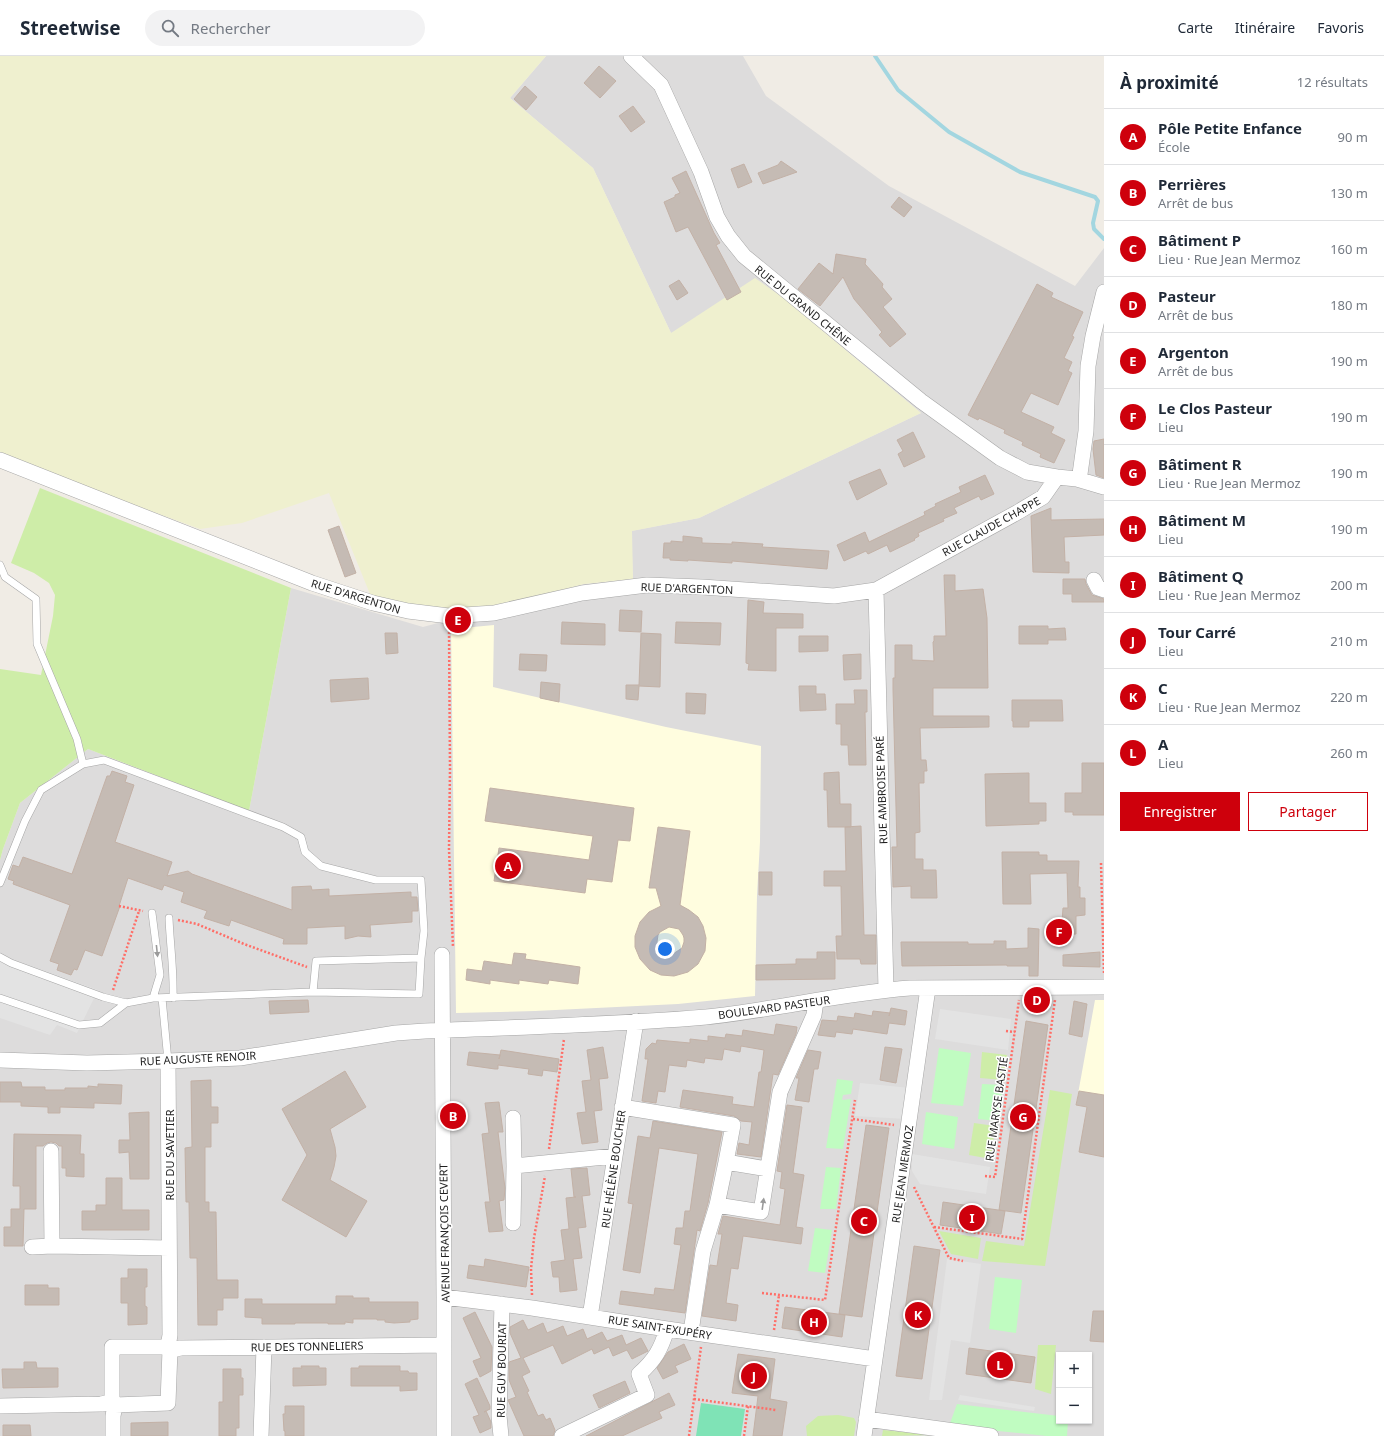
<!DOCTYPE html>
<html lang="fr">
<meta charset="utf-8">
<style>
body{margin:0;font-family:"Noto Sans",sans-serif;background:#f2f2f3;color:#1f2937}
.controls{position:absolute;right:12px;bottom:12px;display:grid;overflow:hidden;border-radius:0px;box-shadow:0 1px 3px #0004}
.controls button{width:36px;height:36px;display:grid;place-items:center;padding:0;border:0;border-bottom:1px solid #e0e1e3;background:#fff;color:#1f2937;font:20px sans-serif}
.you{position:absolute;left:665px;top:893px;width:14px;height:14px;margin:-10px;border:3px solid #fff;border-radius:50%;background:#1a73e8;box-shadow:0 0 0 6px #1a73e833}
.badge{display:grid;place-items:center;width:26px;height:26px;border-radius:50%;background:#ce000c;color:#fff;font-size:13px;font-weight:700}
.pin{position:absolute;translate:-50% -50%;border:2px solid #fff;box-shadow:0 1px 4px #0006}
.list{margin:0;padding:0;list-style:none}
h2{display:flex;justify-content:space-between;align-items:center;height:52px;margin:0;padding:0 16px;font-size:17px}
h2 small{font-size:13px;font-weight:400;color:#747a83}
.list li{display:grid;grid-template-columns:26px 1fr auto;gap:12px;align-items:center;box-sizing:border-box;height:56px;padding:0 16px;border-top:1px solid #e0e1e3}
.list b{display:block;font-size:15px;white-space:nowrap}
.list p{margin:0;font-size:13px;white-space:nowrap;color:#747a83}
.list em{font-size:13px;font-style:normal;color:#747a83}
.actions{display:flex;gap:8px;padding:12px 16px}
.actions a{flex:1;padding:9px 0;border:1px solid #ce000c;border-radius:0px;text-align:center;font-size:14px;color:#ce000c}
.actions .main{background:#ce000c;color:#fff}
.icon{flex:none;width:22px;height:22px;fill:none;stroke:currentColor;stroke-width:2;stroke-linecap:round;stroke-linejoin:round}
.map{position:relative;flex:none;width:1104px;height:1380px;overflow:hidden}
header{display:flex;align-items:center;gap:24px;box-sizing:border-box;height:56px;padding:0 20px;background:#fff;border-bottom:1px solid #e0e1e3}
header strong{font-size:19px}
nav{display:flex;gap:22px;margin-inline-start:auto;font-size:14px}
.search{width:280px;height:36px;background:#f2f2f3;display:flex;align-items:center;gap:10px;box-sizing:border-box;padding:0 14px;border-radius:22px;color:#747a83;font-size:15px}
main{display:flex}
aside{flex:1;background:#fff}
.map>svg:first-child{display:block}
.residential{fill:#dddcdc;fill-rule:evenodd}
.education{fill:#fffddf}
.farmland{fill:#eff0cf}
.grass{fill:#ceeda8}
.park{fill:#c0fcc1}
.pitch{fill:#7fe3b6}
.parking{fill:#e3e3e3}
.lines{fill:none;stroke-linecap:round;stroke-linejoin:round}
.stream{stroke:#a3d6e0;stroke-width:4}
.building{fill:#c5bbb4;stroke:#c3b1a6;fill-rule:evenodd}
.service-casing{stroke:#a6a6a6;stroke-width:8}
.minor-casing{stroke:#a6a6a6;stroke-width:16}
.path{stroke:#ff6e67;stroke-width:2.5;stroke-dasharray:2 2;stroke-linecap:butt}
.service{stroke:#fff;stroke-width:7}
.minor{stroke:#fff;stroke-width:15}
.oneway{fill:#9a9a9a}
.labels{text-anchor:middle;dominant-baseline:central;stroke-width:3;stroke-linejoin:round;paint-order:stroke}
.street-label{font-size:11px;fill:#1f1f1f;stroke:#fff}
</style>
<header>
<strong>Streetwise</strong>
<div class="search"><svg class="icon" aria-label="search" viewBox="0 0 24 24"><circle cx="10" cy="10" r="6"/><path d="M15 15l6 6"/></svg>Rechercher</div>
<nav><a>Carte</a><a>Itinéraire</a><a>Favoris</a></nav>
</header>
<main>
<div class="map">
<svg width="1104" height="1380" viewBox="0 0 1104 1380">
<rect width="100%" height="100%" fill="#f0ece5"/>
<!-- residential -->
<path class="residential" d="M546 0H743L766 40 889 130 1075 230 1104 192V1380H0V804L3 793 20 747 88 693 249 755 291 532 423 571 584 528 633 523 631 475 699 462 921 357 782 241 671 277 593 112 510 42ZM1059 1299H1089V1365H1059Z"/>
<!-- education -->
<path class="education" d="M494 569 493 631 666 671 761 690 760 786 757 839 755 940 678 948 535 955 456 957 451 572H463Z
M1095 944H1104V1054L1076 1049Z"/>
<!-- farmland -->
<path class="farmland" d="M0 0H546L510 42 593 112 671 277 755 222 782 241 921 357 699 462 632 475 633 523 584 528 508 548 445 554 372 543 329 437 242 467 200 473 0 400Z"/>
<!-- grass -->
<path class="grass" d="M40 432 291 532 249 755 88 693 20 747 3 793 0 804V613L41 619 53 560 55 539 49 527 34 517 11 507Z
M982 996 1007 999 1003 1024 980 1022Z
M1050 1034 1072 1038 1045 1210 982 1205 986 1185 1024 1190Z
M974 1067 995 1070 991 1103 969 1099Z
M939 1175 981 1182 978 1203 951 1198Z
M1038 1289H1056L1051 1338 1035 1333Z
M838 1359 854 1362 856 1366 854 1380H807L806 1370 818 1360Z
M883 1374 935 1379 882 1380Z"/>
<!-- park -->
<path class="park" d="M939 992 971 997 963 1050 931 1047Z
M837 1023 853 1025 851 1038 843 1039 842 1044 851 1043 843 1093 826 1092Z
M982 1028 1003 1029 998 1065 978 1063Z
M926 1056 958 1061 954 1093 922 1088Z
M826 1111 841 1112 836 1153H820Z
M815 1172 832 1174 825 1217 808 1215Z
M995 1221 1022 1224 1016 1277 989 1273Z
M957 1348 1059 1360V1365H1068L1067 1380H1047L949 1370Z"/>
<!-- pitch -->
<path class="pitch" d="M701 1347 745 1353 741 1380H696Z"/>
<!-- parking -->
<path class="parking" d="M0 899 98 934 77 977 57 969 50 979 0 962Z
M940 953 1011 963 1008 994 935 983Z
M860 1027 910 1032 906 1063 855 1060Z
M912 1098 990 1111 986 1138 920 1128 912 1115Z
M947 1203 981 1208 970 1287 951 1284 942 1344H929Z
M960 1339 1035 1351 1034 1355 958 1344Z"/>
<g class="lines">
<!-- stream -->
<path class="stream" d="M875 0 898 34 949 76 1020 116 1095 141 1098 145 1093 167 1094 173 1104 183"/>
</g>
<!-- building -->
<path class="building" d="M599 10 616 25 600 42 584 27Z
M525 30 537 41 526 54 514 43Z
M633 50 645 66 631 76 619 60Z
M781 105 797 116 763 128 758 117 778 109Z
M744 108 752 126 738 132 731 113Z
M686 115 714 177 720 187 716 189 741 236 727 244 688 171 676 176 664 146 675 141V139L680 137 672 122Z
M899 141 912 151 904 161 891 151Z
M836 198 866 203 865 208 883 228 882 231 892 243 883 251 906 278 890 291 879 279 882 276 854 243 843 221 820 250 798 233 819 207 833 218Z
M679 224 688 237 677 244 669 230Z
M1037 228 1053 237 1051 241 1083 256 1072 280 1074 281 1064 302 1072 306 1068 315 1072 317 1058 349 1031 337 1021 356 1054 371 1051 377 1065 384 1054 407 1040 401 1041 398 1022 389 1023 386 1004 377 1005 374 979 362 978 364 968 359Z
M913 376 925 401 904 411 898 398 903 395 897 384Z
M1104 383V422L1096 419 1093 393 1094 385Z
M880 413 887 428 857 444 849 426Z
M985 419 994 438 981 444 979 440 954 452 957 457 943 463 944 465 918 477 919 480 914 483 915 484 890 496 887 489 868 498 866 495 844 505 837 489 865 476 869 486 925 459 924 456 936 450 935 448 961 436 959 431Z
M1051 452V464L1104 463V479L1064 481 1065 506H1069V517L1033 516 1031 460Z
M339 470 356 517 345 521 328 474Z
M683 480 702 482V487L732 488V486L763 488 762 491 829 495 827 513 732 505V507L688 504V505L670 504V502H663L664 487H671V485L683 486Z
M944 519H955V535L983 533 987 562 988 632H933V660H989V671L920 672 921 704H926L927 715H924V727H919L920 776 915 777V803H923V814H936L937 842H911V830L893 831 892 791H897L893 633V622H895V589H912V604L934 605 933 586 934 585V580H946Z
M1063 523H1085L1086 528 1092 539 1104 543V546H1072V538H1063Z
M748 544 764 546 763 557 803 558V572H776V615L748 614 749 608 746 607V602Z
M620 554 642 555 641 576 619 575Z
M562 566 605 568V589L561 588Z
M676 566 721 567 720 589 675 587Z
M1019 570H1048V573L1065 572 1066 584H1048V588H1019Z
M385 577H397L398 597 386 598Z
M641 577 661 578 660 631 639 630 638 644 626 643V629H639Z
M799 580H828V595L799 596Z
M520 598 547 599 546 615 519 614Z
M861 598V623L844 624 843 599Z
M368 622 369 643 331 646 330 624Z
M541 626 560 628 559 646 540 642Z
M799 630H816V638H825L826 654 800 655Z
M854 634H867V656H865L866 709H849L848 689H841V668H836V648H855Z
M686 637 706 638 705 658 686 657Z
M1012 644H1062L1063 665H1029V671H1013V665H1012Z
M1082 707H1104V759H1073V756H1065V737H1082Z
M112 715 127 720 125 726 134 729 115 786 172 806 167 820 188 815 192 818 292 854V831L311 830 312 834 329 833V840L411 836V841H417L418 855H412V866L370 869 371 881 358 880 345 883V870L307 872V888H283L284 883 231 864 229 870 204 862 207 855 181 846 184 836 164 829 162 834 128 822 119 850H120L102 900 85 894 77 914 74 913 71 919 57 914 59 908 50 905 70 849 13 828 14 825 8 823 13 809 19 811 23 801 72 818 107 720H110Z
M839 716 840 748H851V771H828L827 734H824V717Z
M1029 717V747H1046V765H1039V768L986 770 985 718Z
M490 732 634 752 630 785 618 784 612 826 587 823 585 837 494 825 499 792 589 804 593 780 485 765Z
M861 770 864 879H876V908H861L860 903H837L836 880H842L841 830H824V815H846L845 771Z
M658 771 690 775 680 849 689 854 698 861 703 870 706 882 705 895 698 908 688 916 674 920 661 919 650 914 640 903 635 891V880L640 866 649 856 661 850 656 832H649ZM669 871 679 873 683 879 684 882V886L682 892 673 898 663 895 657 886 658 879 660 876Z
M1002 796H1039V799H1047V805H1079L1078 831H1080V842H1085V859L1076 860V878L1061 879 1063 852H1068L1067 817 1030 818 1031 848H1003Z
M759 816H772V839H759Z
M1028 872 1039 873 1038 920H1029V910H1007V909L902 910 901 886H968V888H994V885H1006V893L1028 892Z
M817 896H835V923L756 924V909L796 908V903H817Z
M1100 896V911L1063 910V899Z
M514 897 526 898 525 903 580 911 578 928 549 924 548 928 519 924V928L490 924V928L466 924 467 913 482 915 484 905 512 909Z
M308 944 309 956 270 958 269 945Z
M1074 945 1087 948 1082 981 1069 978Z
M891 952 907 955 905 969 889 967 887 978 853 973 852 978 836 976 835 981 818 979 822 964 837 965 838 960 854 962 855 957 872 960 873 955 890 957 889 960Z
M1026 965 1048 969 1021 1157 999 1154Z
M776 968 797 971 796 978 778 1019 773 1018 761 1101 737 1098 739 1087 749 1089 752 1066 741 1065 734 1060 680 1051 683 1034 733 1041 732 1048 754 1051 759 1016H761L764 994 741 990 740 996 724 993 722 1004 705 1002 704 1007 687 1004 686 1011 669 1009 665 1036 658 1035 656 1047 642 1045 648 1003H645L646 993 652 987 656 988 657 984 690 987V983L708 985V980L725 982 726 978 742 980 743 974 774 979Z
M603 991 608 1022 599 1023 602 1054 594 1055 598 1086 582 1088 577 1057 586 1056 582 1025 591 1024 587 994Z
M885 991 902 993 896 1027 880 1024Z
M501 994 559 1003 557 1016 543 1014 542 1020 528 1018 529 1013 498 1009V1013H495L467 1009 469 996 500 999 499 1003Z
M808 994 821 996 818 1013H814L809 1046 795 1044 799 1022H796Z
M345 1015 366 1051 330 1073 335 1091 336 1100 334 1111 330 1124 367 1145 346 1181 282 1144 307 1099 282 1053Z
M211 1024V1051H218V1067H211V1091H205V1146H209V1156H216L217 1224H238V1242H223V1254H217V1269H198L197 1202H190L189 1146H186L185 1092 192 1091 191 1025Z
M0 1026H21L22 1031H45V1034H65V1032H88V1030L98 1031V1028L122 1029 121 1048 94 1047V1052L60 1051V1057H48V1051L21 1050V1046H0Z
M1079 1035 1104 1039V1101L1079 1096 1087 1051 1076 1049Z
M499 1046 503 1076H498L505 1132 504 1144 499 1145 503 1175 489 1176 485 1146H490L482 1078 489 1077 485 1047Z
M787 1049 802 1051 793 1117 804 1119 796 1171 803 1172 801 1188 743 1180 738 1213 731 1212 726 1247 738 1249 736 1265 702 1260 710 1209 717 1210 722 1178H718L723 1160 780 1169 785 1133 780 1132 782 1116 777 1115Z
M149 1056V1123H130L129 1096 119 1097V1084H130L129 1057Z
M653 1065 722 1076 708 1147 700 1175 697 1174 685 1257 619 1248 621 1235 654 1239 655 1232 674 1234 681 1189 674 1188 676 1172H683L685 1155H690L698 1098 659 1092 640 1217 623 1214 633 1148 628 1147 638 1080 650 1082Z
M866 1069 889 1072 862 1261 839 1258Z
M14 1078 81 1079 80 1098H84V1121L66 1120V1112H62V1090H59L56 1087 51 1086 47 1087 43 1090H36V1153H24L23 1190H4V1171H11V1153H20V1130H13Z
M587 1112 590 1139 582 1140 586 1171 578 1172 582 1202 573 1203 577 1234 560 1236 559 1221H553L551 1206 565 1204 561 1174 569 1173 566 1142 576 1141H574L571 1113Z
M106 1122H122V1154H149V1174H82V1155H96V1149H106Z
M943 1146 1005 1155 1001 1178 940 1169Z
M914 1190 940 1194 922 1323 896 1320Z
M485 1203 529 1211 526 1231 467 1222 469 1209 484 1211Z
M128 1213H147V1231H145V1250L147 1251V1268L128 1269V1247H121V1222H128Z
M25 1229H48V1232H59V1249H25Z
M336 1240H353V1242H369V1246H418V1263L410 1264V1266L394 1267 385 1266V1264H377V1263H353V1267L345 1266V1268H328V1267H295V1268H262V1262L245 1261V1243H262V1248H336Z
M785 1251 845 1259 842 1281 782 1272Z
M1093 1255H1104V1286L1090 1285Z
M475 1256 492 1291 491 1315 480 1321 473 1305 481 1302 463 1262Z
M523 1264 528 1274 543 1267 547 1277 563 1270 567 1280 583 1273 587 1283 602 1276 607 1285 622 1279 626 1289 641 1282 648 1295 632 1303 627 1294 613 1300 609 1291 594 1298 592 1293 562 1308 553 1289 523 1302 530 1316 522 1320 529 1335 527 1336 538 1360 543 1358 546 1364 550 1362 555 1374 553 1380H524L508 1344 516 1341 509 1324V1306L521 1302 510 1277V1271Z
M684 1288 691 1303 675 1310 678 1316 663 1323 657 1312 668 1296Z
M969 1292 1035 1301 1031 1327 966 1318Z
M738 1298 775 1303 770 1343 787 1346 782 1380H753L758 1340 732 1337Z
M24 1306H36L37 1312H58V1331L3 1332 2 1313H24Z
M301 1310H319V1312H326V1329L293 1330V1312H302Z
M359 1310H400V1315H408L409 1317H417V1334L400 1335V1330H351V1312H359Z
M223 1313H241V1322H243V1339H239V1372H236V1380H219V1346H223Z
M477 1322 490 1350V1353L484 1356 486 1355 491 1366V1372L480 1377 473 1361 479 1359 465 1328Z
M625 1325 630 1337 599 1352 593 1339Z
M669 1337 675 1349 659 1356 662 1362 622 1380H586Z
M285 1350H304V1380H285V1375H284L283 1358H285Z
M168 1366V1380H131V1367Z
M3 1369H30L31 1380H3Z"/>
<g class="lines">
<!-- service casing -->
<g class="service-casing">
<path id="service" d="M0 509 5 521 36 543 37 588 77 683 83 708 104 704 283 771 301 781 305 796 321 810 376 824H421L424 875 421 902
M0 827 25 765 41 734 83 708
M152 857 160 919 153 942
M169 862C170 888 174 915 173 942
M0 901 11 907 103 941 126 947 153 942 313 936 419 938 421 902 316 905 313 936
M0 942 79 969 100 967 126 947
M162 942 168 1005"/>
</g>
<!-- minor casing -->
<g class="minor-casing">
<path id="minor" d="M631 0 661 29 701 116 717 161 728 180 744 200 921 345 1000 402 1027 416 1057 421
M0 404 312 527 373 547 408 555 449 560 494 557 582 537 647 529 702 531 834 540 876 534 1018 456 1043 441 1057 421 1077 423 1104 431
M1077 423 1080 418 1086 375 1088 310 1093 280 1104 236
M1094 524 1098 532 1104 534
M876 534 886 934
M442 899 444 1241V1380
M0 1004 87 1007 168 1005 240 1002 396 977 425 975C518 971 613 969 706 961 774 954 842 937 910 932L1104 931
M168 1005 170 1279 168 1291
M622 1051 733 1069 726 1106
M513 1062 514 1110 513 1167
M51 1095 52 1190
M514 1110 615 1100
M717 1149 761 1156 780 1036 814 959 816 945
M32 1191 52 1190 169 1192
M444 1241 532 1252 667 1273 875 1303
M590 1261 636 965
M691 1276 703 1195 717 1149 726 1106 767 1113
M112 1291H168L170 1294 168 1347 115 1349 112 1346Z
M170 1294 181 1292 444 1289
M0 1350 101 1348 112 1346
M866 1363 991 1380
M113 1380V1360L115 1349
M261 1380 264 1291
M501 1380 499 1360 502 1248
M562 1380 647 1339 639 1318C655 1304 661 1293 667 1273
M864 1380 928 932"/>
</g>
<!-- path -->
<path class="path" d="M449 572 450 713 449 793 453 891
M1101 807 1104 917
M119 850 143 855
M178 864 197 868 244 888 307 911
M113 934 139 855
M1006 975 1015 976
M853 1063 894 1069
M549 1093 564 983
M985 1120 995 1121 1019 944
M914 1131 949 1202 963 1205
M934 1171 1022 1183 1055 944
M762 1237 825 1244 855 1044
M532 1239 531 1213 534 1182 545 1120
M774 1274 779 1239
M694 1343 776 1354
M689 1380 701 1291
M744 1380 748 1350"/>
<!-- service -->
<use href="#service" class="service"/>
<!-- minor -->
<use href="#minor" class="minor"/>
</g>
<!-- one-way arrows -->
<defs><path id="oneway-solid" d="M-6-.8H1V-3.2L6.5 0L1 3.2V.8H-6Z"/></defs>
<g class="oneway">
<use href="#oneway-solid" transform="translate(157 895) rotate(84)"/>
<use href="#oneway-solid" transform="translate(763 1148) rotate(-82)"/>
</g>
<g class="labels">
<!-- street labels -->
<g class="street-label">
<text transform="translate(803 249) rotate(39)">RUE DU GRAND CHÊNE</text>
<text transform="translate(991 470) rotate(-29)">RUE CLAUDE CHAPPE</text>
<text transform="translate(687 532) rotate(2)">RUE D'ARGENTON</text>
<text transform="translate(356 540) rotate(17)">RUE D'ARGENTON</text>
<text transform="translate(881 734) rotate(-92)">RUE AMBROISE PARÉ</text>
<text transform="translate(774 951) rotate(-8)">BOULEVARD PASTEUR</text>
<text transform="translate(198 1002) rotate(-3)">RUE AUGUSTE RENOIR</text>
<text transform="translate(996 1053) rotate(-82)">RUE MARYSE BASTIÉ</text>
<text transform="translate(169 1099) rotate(-90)">RUE DU SAVETIER</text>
<text transform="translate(613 1113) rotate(-82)">RUE HÉLÈNE BOUCHER</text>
<text transform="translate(902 1118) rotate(-82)">RUE JEAN MERMOZ</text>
<text transform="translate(444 1177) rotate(-91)">AVENUE FRANÇOIS CEVERT</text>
<text transform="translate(660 1271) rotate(9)">RUE SAINT-EXUPÉRY</text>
<text transform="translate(307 1290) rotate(-1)">RUE DES TONNELIERS</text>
<text transform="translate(501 1314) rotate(-89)">RUE GUY BOURIAT</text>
</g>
</g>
</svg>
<div class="controls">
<button>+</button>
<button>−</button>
</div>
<div class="you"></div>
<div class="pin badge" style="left:508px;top:810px">A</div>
<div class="pin badge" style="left:453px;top:1060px">B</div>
<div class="pin badge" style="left:864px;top:1165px">C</div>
<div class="pin badge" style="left:1037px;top:944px">D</div>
<div class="pin badge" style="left:458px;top:564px">E</div>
<div class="pin badge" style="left:1059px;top:876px">F</div>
<div class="pin badge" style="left:1023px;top:1061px">G</div>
<div class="pin badge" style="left:814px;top:1266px">H</div>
<div class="pin badge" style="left:972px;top:1162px">I</div>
<div class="pin badge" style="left:754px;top:1320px">J</div>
<div class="pin badge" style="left:918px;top:1259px">K</div>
<div class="pin badge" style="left:1000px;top:1309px">L</div>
</div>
<aside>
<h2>À proximité<small>12 résultats</small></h2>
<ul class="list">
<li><span class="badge">A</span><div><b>Pôle Petite Enfance</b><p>École</p></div><em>90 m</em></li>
<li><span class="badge">B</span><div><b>Perrières</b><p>Arrêt de bus</p></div><em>130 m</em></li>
<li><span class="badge">C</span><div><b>Bâtiment P</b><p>Lieu · Rue Jean Mermoz</p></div><em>160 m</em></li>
<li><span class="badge">D</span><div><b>Pasteur</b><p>Arrêt de bus</p></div><em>180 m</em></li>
<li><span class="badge">E</span><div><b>Argenton</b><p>Arrêt de bus</p></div><em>190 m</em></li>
<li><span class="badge">F</span><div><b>Le Clos Pasteur</b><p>Lieu</p></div><em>190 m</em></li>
<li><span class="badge">G</span><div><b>Bâtiment R</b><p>Lieu · Rue Jean Mermoz</p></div><em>190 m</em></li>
<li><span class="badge">H</span><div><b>Bâtiment M</b><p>Lieu</p></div><em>190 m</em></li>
<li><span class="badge">I</span><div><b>Bâtiment Q</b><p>Lieu · Rue Jean Mermoz</p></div><em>200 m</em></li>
<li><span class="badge">J</span><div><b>Tour Carré</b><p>Lieu</p></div><em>210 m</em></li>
<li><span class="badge">K</span><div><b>C</b><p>Lieu · Rue Jean Mermoz</p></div><em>220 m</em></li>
<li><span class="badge">L</span><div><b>A</b><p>Lieu</p></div><em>260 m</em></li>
</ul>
<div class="actions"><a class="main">Enregistrer</a><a>Partager</a></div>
</aside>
</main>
